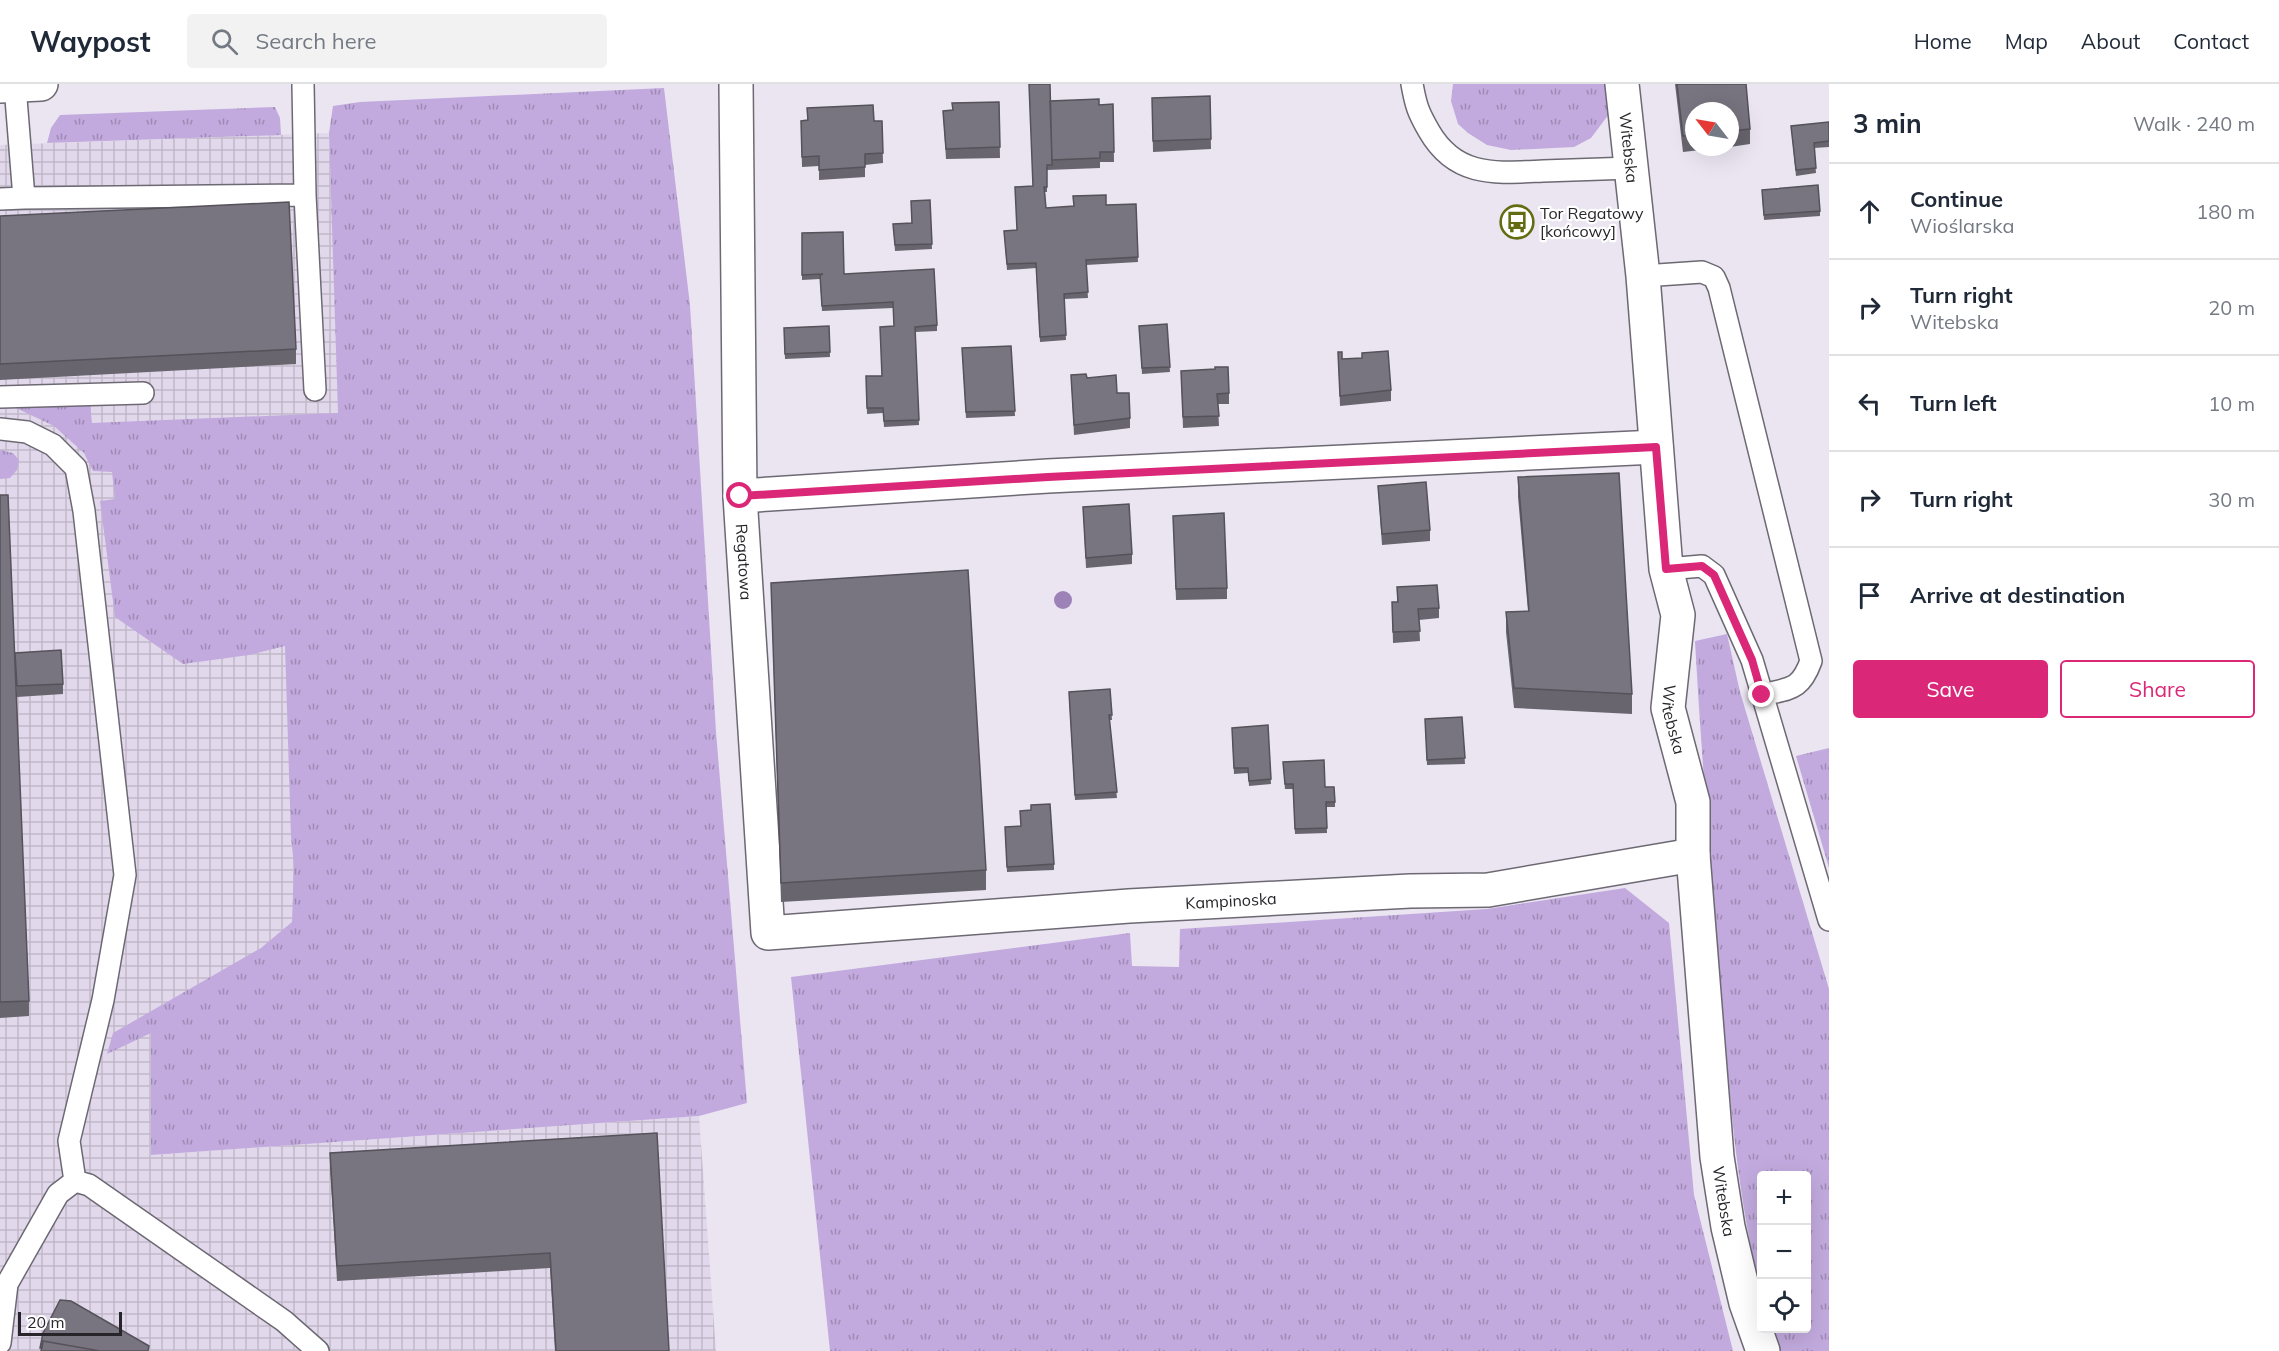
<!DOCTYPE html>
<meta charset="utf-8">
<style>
body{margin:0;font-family:Mulish,sans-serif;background:#f2f2f3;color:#1f2937}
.controls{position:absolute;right:18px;bottom:18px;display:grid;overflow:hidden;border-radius:6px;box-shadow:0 6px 24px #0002}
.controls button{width:54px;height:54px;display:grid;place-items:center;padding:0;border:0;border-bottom:2px solid #e0e1e3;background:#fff;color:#1f2937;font:30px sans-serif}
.compass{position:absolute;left:1685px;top:18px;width:54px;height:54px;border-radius:50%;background:#fff;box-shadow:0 6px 24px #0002;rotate:301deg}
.scale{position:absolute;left:18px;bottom:15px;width:104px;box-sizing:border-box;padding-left:6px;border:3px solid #272529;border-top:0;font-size:16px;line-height:21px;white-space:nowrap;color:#272529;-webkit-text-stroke:4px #fff;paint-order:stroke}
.stop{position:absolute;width:18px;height:18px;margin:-14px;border:4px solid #db2777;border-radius:50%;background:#fff}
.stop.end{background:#db2777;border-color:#fff;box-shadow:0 2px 6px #0008}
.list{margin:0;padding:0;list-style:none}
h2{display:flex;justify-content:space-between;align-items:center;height:78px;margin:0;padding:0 24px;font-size:26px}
h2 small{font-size:20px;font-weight:400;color:#747a83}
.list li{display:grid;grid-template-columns:39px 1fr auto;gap:18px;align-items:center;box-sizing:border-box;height:96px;padding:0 24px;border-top:2px solid #e0e1e3}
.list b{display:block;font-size:22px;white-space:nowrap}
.list p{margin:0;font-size:20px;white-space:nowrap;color:#747a83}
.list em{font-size:20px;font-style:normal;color:#747a83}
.actions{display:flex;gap:12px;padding:18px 24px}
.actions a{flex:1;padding:14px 0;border:2px solid #db2777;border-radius:6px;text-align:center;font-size:21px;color:#db2777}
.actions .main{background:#db2777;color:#fff}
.icon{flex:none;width:33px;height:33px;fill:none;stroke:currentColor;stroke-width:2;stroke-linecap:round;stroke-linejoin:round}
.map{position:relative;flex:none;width:1829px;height:1267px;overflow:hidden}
header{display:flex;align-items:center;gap:36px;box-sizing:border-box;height:84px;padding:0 30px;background:#fff;border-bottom:2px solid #e0e1e3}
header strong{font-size:28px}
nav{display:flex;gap:33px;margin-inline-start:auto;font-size:21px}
.search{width:420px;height:54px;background:#f2f2f3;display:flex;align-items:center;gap:15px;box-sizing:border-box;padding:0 21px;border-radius:6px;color:#747a83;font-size:22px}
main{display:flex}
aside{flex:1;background:#fff}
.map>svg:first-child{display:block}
.industrial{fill:url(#industrial-grid)}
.grass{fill:url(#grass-tufts)}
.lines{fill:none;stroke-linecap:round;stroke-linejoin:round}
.lane-casing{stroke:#6d6973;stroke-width:24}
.street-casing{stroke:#6d6973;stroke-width:36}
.secondary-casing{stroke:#6d6973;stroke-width:36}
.lane{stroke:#fff;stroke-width:21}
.street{stroke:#fff;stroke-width:33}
.secondary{stroke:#fff;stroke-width:33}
.tree{fill:#9d82b7}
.wall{fill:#68656e}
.building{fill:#797580;stroke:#55525a;stroke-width:1.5}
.route{stroke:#db2777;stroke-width:8}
.labels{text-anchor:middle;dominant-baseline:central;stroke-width:4.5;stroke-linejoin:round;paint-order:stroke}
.street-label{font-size:16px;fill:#272529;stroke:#fff}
.poi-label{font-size:16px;fill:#272529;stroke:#fff;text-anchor:start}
</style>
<header>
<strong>Waypost</strong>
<div class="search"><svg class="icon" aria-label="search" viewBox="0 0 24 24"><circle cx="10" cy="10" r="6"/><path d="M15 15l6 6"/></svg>Search here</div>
<nav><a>Home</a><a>Map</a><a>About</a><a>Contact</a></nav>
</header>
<main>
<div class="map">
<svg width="1829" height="1267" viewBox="0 0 1829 1267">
<defs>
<pattern id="industrial-grid" width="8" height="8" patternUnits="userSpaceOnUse" patternTransform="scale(1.5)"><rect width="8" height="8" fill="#e1d8eb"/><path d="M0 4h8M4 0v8" fill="none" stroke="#c1b9ca"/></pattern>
<pattern id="grass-tufts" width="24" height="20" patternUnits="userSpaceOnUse" patternTransform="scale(1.5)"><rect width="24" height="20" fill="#c2aade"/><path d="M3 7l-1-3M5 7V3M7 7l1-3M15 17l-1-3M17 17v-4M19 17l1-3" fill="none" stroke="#9e8ab4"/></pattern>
</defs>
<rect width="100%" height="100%" fill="#eae5f1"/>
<!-- industrial -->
<path class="industrial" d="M329 49 339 329 313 842 151 1071 699 1032 716 1267H0V61Z"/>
<!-- grass -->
<path class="grass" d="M1453 0H1609V30L1591 54 1574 63 1511 66 1487 61 1468 49 1458 40 1451 17Z
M664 4 690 221 716 648 747 1019 699 1032 151 1071V949L107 970 113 949 261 864 292 838 294 782 291 753 285 562 249 571 183 580 115 533 100 417 115 415 112 388 93 387 84 369 54 342 16 324 90 320 92 339 338 329 329 49 333 22 360 18Z
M275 23 280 34 281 51 47 59 51 44 60 31Z
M0 366 13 369 19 376 17 386 10 394 0 395Z
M1727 550 1740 608 1829 905V1267H1780L1772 1245 1806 1244V1092H1762L1761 1206C1735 1105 1729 1000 1720 896 1711 783 1701 670 1695 557Z
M1829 664V784L1796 672Z
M1625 804 1669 839 1694 1111 1733 1267H830L791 893 1130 849 1132 882 1179 883 1180 845 1487 825Z"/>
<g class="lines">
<!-- lane casing -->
<g class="lane-casing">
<path id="lane" d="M1412 0C1416 22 1418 28 1429 47 1456 94 1496 89 1543 87 1573 86 1602 85 1631 84
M305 111 315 306
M24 114 305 111 303 0
M0 115 24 114 15 2
M1643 192 1702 188 1714 193 1719 204 1811 577C1800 607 1790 604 1762 611
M0 313 143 309
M0 345 27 348 53 361 76 384 84 427 125 791 103 916 69 1057 75 1097
M1666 485 1702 482 1714 491 1752 576 1829 836
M0 1259 7 1200 58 1110 75 1097 89 1101 284 1237 318 1267"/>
</g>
<!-- street casing -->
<g class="street-casing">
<g id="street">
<path id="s1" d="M736 0 740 412 768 849 1129 822 1410 807 1488 806 1693 771"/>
<path d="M740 412 1048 392 1656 363"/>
</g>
</g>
<!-- secondary casing -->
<g class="secondary-casing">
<g id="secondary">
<path id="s2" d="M1622 0 1643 192 1666 485 1678 531 1668 624 1693 718V771L1717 1073 1728 1143 1746 1219 1763 1267"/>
<path d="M0 2 41 0"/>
</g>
</g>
<!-- lane -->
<use href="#lane" class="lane"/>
<!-- street -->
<use href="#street" class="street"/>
<!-- secondary -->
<use href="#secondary" class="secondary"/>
</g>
<!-- trees -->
<circle class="tree" cx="1063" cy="516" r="9"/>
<!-- wall -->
<path class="wall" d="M1675 0H1746L1750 45V60L1730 63V27H1694V63H1726L1683 68Z
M1210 12 1211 65 1153 68 1152 14Z
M1050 17 1099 21 1113 20 1114 78H1100V84L1047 86V108H1045L1046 124 1136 120 1138 178 1086 181 1088 214 1064 215 1066 256 1040 258 1036 184 1007 186 1004 147 1017 146 1033 102Z
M999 18 1000 74 946 75 943 27 952 26Z
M807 24 874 37H882L883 79 865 81V93L819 96V82L802 83 801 37 807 36Z
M1829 38V63L1814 64 1816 89 1796 92 1791 42Z
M1762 111 1820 127V132L1764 136Z
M930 116 932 165 895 167 893 140 911 139Z
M0 132 296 265V280L0 296Z
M802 149 844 190 937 241V247L915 248 919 341 884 343 883 329 867 330 866 292H882L894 242 893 224 822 227 820 195 802 196Z
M1167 240 1170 288 1142 290 1139 242Z
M829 242 830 273 785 275 784 244Z
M1011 262 1015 332 966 334 962 264Z
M1338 268 1342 275 1391 306V317L1340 322Z
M1181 287 1229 309V320H1218L1219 342 1183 344Z
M1071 291 1087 294 1117 309 1130 334V344L1074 351Z
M1518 393 1632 610V630L1514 624 1506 548V528L1528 527 1518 413Z
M1378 402 1430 446V457L1382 461Z
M0 411 29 917V932L0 934Z
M1083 423 1132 470V480L1086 484Z
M1173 432 1227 504V515L1176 516Z
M771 499 986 786V806L781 818Z
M1397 503 1439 524V534L1419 536 1420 557 1393 559 1392 518H1397Z
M15 579 63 600V610L17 613Z
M1110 605 1112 636H1109L1117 714 1075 716 1069 613Z
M1462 633 1465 680 1427 681 1425 635Z
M1268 641 1271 700 1249 702 1248 689 1234 690 1232 650Z
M1283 678 1325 703 1335 718V723H1326L1327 749 1295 750 1293 705H1285Z
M1031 726 1054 780V786L1007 788 1005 743 1021 742Z
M657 1049 669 1267H555L550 1184 337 1197 330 1084V1069Z"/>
<!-- building -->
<path class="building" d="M1029 0H1050L1052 81H1047V103H1044L1046 124 1074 122 1073 112 1106 111V121L1136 120 1138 173 1086 176 1088 208 1064 210 1066 251 1040 253 1036 179 1007 180 1004 147 1017 146 1015 103 1033 102Z
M1677 0H1746L1750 45 1730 47V27H1694V51L1683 52Z
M1210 12 1211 55 1153 57 1152 14Z
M1099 15V21L1113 20 1114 68H1100V74L1052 76 1050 17Z
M999 18 1000 63 946 65 943 27 953 26 952 19Z
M873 21 874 37H882L883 69 865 70V83L819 86V72L802 73 801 37 808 36 807 24Z
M1829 38V57L1814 59 1816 84 1796 86 1791 42Z
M1818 101 1820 127 1764 131 1762 106Z
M930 116 932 160 895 161 893 140 912 139 911 117Z
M289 118 296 265 0 280V132Z
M843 148 844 190 934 185 937 241 915 243 919 336 884 337 883 324H867L866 292H882L880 243 894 242 893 218 822 222 820 191 823 190 802 191V149Z
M1167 240 1170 283 1142 284 1139 242Z
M829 242 830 268 785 270 784 244Z
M1011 262 1015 327 966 328 962 264Z
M1388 267 1391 306 1340 312 1338 268H1342V275L1362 274V269Z
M1215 283H1228L1229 309 1217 310 1219 332 1183 333 1181 287 1215 285Z
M1086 290 1087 294 1116 291 1117 309H1129L1130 334 1074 341 1071 291Z
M1619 389 1632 610 1514 604 1506 528 1529 527 1518 393Z
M1426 398 1430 446 1382 450 1378 402Z
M0 411H8L29 917 0 918Z
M1129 420 1132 470 1086 474 1083 423Z
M1224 429 1227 504 1176 505 1173 432Z
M968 486 986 786 781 799 771 499Z
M1437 501 1439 524 1418 525 1420 547 1393 548 1392 518H1398L1397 503Z
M61 566 63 600 17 602 15 569Z
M1110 605 1112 631H1109L1117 708 1075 711 1069 608Z
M1462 633 1465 674 1427 676 1425 635Z
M1268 641 1271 695 1249 697 1248 684H1234L1232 644Z
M1324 676 1325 703H1334L1335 718H1326L1327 744 1295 745 1293 700H1285L1283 678Z
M1050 720 1054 780 1007 783 1005 743 1021 742 1020 727 1031 726V721Z
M657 1049 669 1267H556L550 1169 337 1182 330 1069Z
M60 1216 71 1217 149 1262 148 1267H100L43 1257 42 1264H40L43 1249Z
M43 1257 100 1267H41Z"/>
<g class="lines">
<!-- route -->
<path class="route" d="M740 412 1048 393 1656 363 1666 485 1702 482 1714 491 1752 576 1762 611"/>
</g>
<!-- icons -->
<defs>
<g id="bus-ring" transform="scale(1.725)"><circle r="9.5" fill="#fff" stroke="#646c12" stroke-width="1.5"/><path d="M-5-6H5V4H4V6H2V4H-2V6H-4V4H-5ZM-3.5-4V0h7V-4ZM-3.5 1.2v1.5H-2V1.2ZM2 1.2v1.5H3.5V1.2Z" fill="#646c12"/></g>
</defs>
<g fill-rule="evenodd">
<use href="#bus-ring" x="1517" y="138"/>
</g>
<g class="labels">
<!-- street labels -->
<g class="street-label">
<text stroke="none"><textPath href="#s2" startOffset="64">Witebska</textPath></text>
<text stroke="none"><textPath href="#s1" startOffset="478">Regatowa</textPath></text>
<text stroke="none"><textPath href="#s2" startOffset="640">Witebska</textPath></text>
<text stroke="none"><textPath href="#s1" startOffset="1314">Kampinoska</textPath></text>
<text stroke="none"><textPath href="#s2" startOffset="1126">Witebska</textPath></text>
</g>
<!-- poi labels -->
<g class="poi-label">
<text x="1540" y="129">Tor Regatowy<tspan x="1540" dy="18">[końcowy]</tspan></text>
</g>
</g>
</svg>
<div class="controls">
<button>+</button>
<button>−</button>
<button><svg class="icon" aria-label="locate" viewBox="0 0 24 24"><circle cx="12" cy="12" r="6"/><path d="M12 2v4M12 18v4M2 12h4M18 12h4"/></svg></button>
</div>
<svg class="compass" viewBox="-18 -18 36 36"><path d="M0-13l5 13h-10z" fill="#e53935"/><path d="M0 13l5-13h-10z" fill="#747a83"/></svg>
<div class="scale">20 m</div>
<div class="stop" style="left:740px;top:412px"></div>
<div class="stop end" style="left:1762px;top:611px"></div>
</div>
<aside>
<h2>3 min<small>Walk · 240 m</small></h2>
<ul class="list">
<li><svg class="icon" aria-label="ahead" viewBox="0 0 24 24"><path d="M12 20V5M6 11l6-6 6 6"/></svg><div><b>Continue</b><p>Wioślarska</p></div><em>180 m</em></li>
<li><svg class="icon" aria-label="right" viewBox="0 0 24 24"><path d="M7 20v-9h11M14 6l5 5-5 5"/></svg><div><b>Turn right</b><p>Witebska</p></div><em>20 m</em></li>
<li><svg class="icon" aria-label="left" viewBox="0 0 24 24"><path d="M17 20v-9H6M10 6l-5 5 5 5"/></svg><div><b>Turn left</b></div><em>10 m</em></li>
<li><svg class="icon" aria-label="right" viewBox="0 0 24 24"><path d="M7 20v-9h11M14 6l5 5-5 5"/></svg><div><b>Turn right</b></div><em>30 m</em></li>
<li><svg class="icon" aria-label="arrive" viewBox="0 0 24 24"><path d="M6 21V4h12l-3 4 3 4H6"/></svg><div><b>Arrive at destination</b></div></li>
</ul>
<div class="actions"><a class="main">Save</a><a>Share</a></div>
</aside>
</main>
